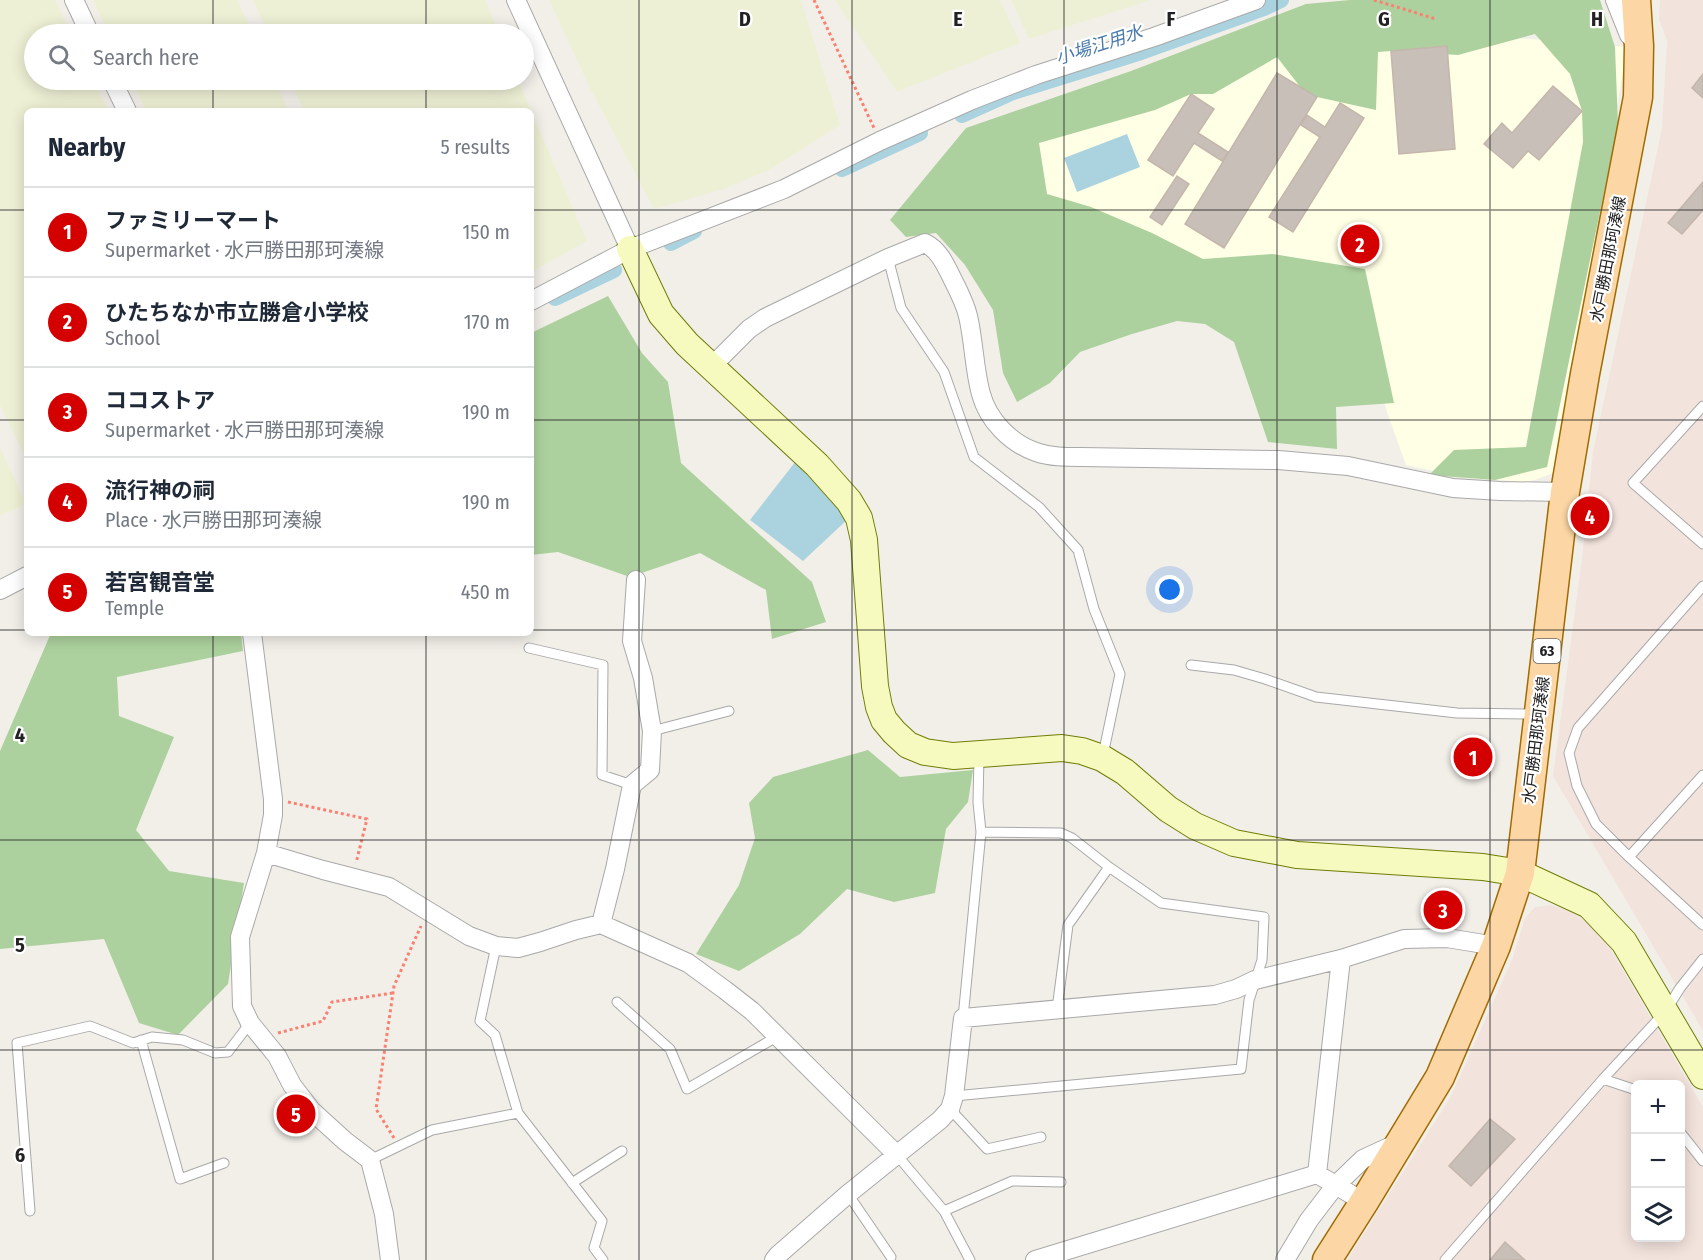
<!DOCTYPE html>
<meta charset="utf-8">
<style>
body{margin:0;font-family:"Fira Sans Condensed","Noto Sans JP",sans-serif;background:#f2f2f3;color:#1f2937}
.controls{position:absolute;right:18px;bottom:18px;display:grid;overflow:hidden;border-radius:9px;box-shadow:0 3px 15px #0003}
.controls button{width:54px;height:54px;display:grid;place-items:center;padding:0;border:0;border-bottom:2px solid #e0e1e3;background:#fff;color:#1f2937;font:30px sans-serif}
.you{position:absolute;left:1170px;top:590px;width:21px;height:21px;margin:-15px;border:4px solid #fff;border-radius:50%;background:#1a73e8;box-shadow:0 0 0 9px #1a73e833}
.badge{display:grid;place-items:center;width:39px;height:39px;border-radius:50%;background:#d40000;color:#fff;font-size:20px;font-weight:700}
.pin{position:absolute;translate:-50% -50%;border:3px solid #fff;box-shadow:0 2px 6px #0006}
.list{margin:0;padding:0;list-style:none}
h2{display:flex;justify-content:space-between;align-items:center;height:78px;margin:0;padding:0 24px;font-size:26px}
h2 small{font-size:20px;font-weight:400;color:#747a83}
.list li{display:grid;grid-template-columns:39px 1fr auto;gap:18px;align-items:center;box-sizing:border-box;height:90px;padding:0 24px;border-top:2px solid #e0e1e3}
.list b{display:block;font-size:22px;white-space:nowrap}
.list p{margin:0;font-size:20px;white-space:nowrap;color:#747a83}
.list em{font-size:20px;font-style:normal;color:#747a83}
.icon{flex:none;width:33px;height:33px;fill:none;stroke:currentColor;stroke-width:2;stroke-linecap:round;stroke-linejoin:round}
.map{position:relative;flex:none;width:1703px;height:1260px;overflow:hidden}
.search{position:absolute;background:#fff;box-shadow:0 3px 15px #0003;left:24px;top:24px;width:510px;height:66px;display:flex;align-items:center;gap:15px;box-sizing:border-box;padding:0 21px;border-radius:33px;color:#747a83;font-size:22px}
.panel{position:absolute;background:#fff;box-shadow:0 3px 15px #0003;left:24px;top:108px;width:510px;height:528px;border-radius:9px}
.map>svg:first-child{display:block}
.education{fill:#ffffe5}
.military{fill:#f3e3dd;fill-rule:evenodd}
.farmland{fill:#eef0d5}
.forest{fill:#add19e}
.water{fill:#aad3df}
.lines{fill:none;stroke-linecap:round;stroke-linejoin:round}
.canal{stroke:#aad3df;stroke-width:16}
.building{fill:#c7bfb8;stroke:#c4b6ab;stroke-width:1.5}
.lane-casing{stroke:#a9a9a9;stroke-width:11}
.street-casing{stroke:#a9a9a9;stroke-width:20}
.secondary-casing{stroke:#707d05;stroke-width:28}
.primary-casing{stroke:#a06b00;stroke-width:31}
.path{stroke:#fa8072;stroke-width:3;stroke-dasharray:3 3;stroke-linecap:butt}
.lane{stroke:#fff;stroke-width:9}
.street{stroke:#fff;stroke-width:18}
.secondary{stroke:#f7fabf;stroke-width:26}
.primary{stroke:#fcd6a4;stroke-width:28}
.grid{fill:none;stroke:#222;stroke-width:1.5;stroke-opacity:0.55}
.labels{text-anchor:middle;dominant-baseline:central;stroke-width:4.5;stroke-linejoin:round;paint-order:stroke}
.shield{fill:#fff;stroke:#646464;stroke-width:1.5}
.shield-label{font-size:15px;font-weight:bold;fill:#222}
.street-label{font-size:16px;fill:#222;stroke:#fff}
.water-label{font-size:18px;font-style:italic;fill:#4a7aab;stroke:#fff}
.grid-label{font-size:20px;text-anchor:middle;font-weight:bold;fill:#222;stroke:#fff;stroke-width:4.5;stroke-linejoin:round;paint-order:stroke}
</style>
<div class="map">
<svg width="1703" height="1260" viewBox="0 0 1703 1260">
<rect width="100%" height="100%" fill="#f2efe9"/>
<!-- education -->
<path class="education" d="M1371 26 1627 47 1556 472 1529 482 1467 478 1406 465 1387 412 1353 281 1207 274 1044 214 1025 115Z"/>
<!-- military -->
<path class="military" d="M1660 0H1703V1031L1553 776 1582 558 1593 452 1662 128 1667 41 1659 19Z
M1550 905 1566 909 1581 918 1594 928 1610 948 1703 1107V1260H1347L1450 1098 1512 960 1525 918 1535 907ZM1636 1084H1680V1238H1636Z"/>
<!-- farmland -->
<path class="farmland" d="M0 0H55L71 34H34V80H93L108 111H27V461L0 405Z
M93 0H237L253 34H109Z
M253 0H485L499 34H269Z
M549 0H801L840 125 769 170 724 189 654 209 590 88Z
M835 0H1000L1020 43 897 92Z
M1011 0H1151L1029 39Z
M131 80H274L289 111H146Z
M290 80H518L587 241 531 272V111H304Z
M0 447 26 504 0 516Z"/>
<!-- forest -->
<path class="forest" d="M1350 0H1600L1615 47 1618 125 1547 467 1495 480 1429 475 1454 450 1526 447 1583 142 1582 111 1570 74 1535 34 1458 55 1391 51 1378 52 1376 110 1317 97H1308L1277 57 1213 94H1191L1155 110 1039 143 1047 194 1091 207 1152 233 1203 259 1273 254 1365 269 1394 403 1336 407 1337 449 1268 442 1234 342 1205 324 1177 321 1132 334 1080 352 1050 383 1017 402 1003 373 993 310 965 265 936 233 906 237 890 220 966 128 1131 71 1306 4Z
M608 296 642 353 668 382 681 463 812 582 826 622 772 639 766 590 700 553 630 577 558 552 531 555V333Z
M51 633H241L243 651 117 677 119 716 174 737 136 830 169 871 244 883 228 984 178 1035 139 1023 104 939 0 949V751Z
M868 750 900 777 973 770 968 802 946 829 935 893 894 902 847 889 800 934 739 971 696 954 739 885 755 838 749 803 773 777Z"/>
<!-- water -->
<path class="water" d="M1127 134 1140 167 1077 192 1064 158Z
M796 461 849 518 803 561 750 520Z"/>
<g class="lines">
<!-- canal -->
<path class="canal" d="M962 115 1013 92 1141 52 1264 8 1281 0
M842 169 920 133
M671 243 694 231
M555 298 614 270"/>
</g>
<!-- building -->
<path class="building" d="M1447 46 1455 149 1399 154 1391 51Z
M1277 73 1317 97 1224 248 1185 224Z
M1703 74V98L1692 88Z
M1553 86 1582 111 1539 160 1528 151 1513 168 1484 144 1502 123 1512 133Z
M1191 94 1214 109 1198 133 1228 152 1222 161 1194 143 1173 176 1148 160Z
M1340 103 1364 118 1293 232 1269 217 1320 137 1301 125 1307 115 1325 127Z
M1177 176 1189 184 1162 225 1150 217Z
M1703 182V210L1682 234 1668 223Z
M1490 1119 1515 1139 1471 1186 1449 1166Z
M1505 1242 1525 1260H1490Z"/>
<g class="lines">
<!-- lane casing -->
<g class="lane-casing">
<path id="lane" d="M888 258 901 308 944 372 974 457 1039 507 1078 550 1094 609 1120 674 1103 755
M1703 406 1633 483 1703 544
M1703 586 1578 728 1569 753 1577 786 1596 824 1629 857 1703 925
M529 648 603 665 602 775 632 785
M1191 665 1234 670 1265 679 1316 697 1457 713 1534 714
M652 731 729 711
M1629 857 1703 775
M496 946 480 1021 495 1035 518 1113 602 1221 594 1248 603 1260
M617 1002 670 1049 687 1089 778 1036
M1057 1009 1068 925 1109 867
M963 1018 981 832 978 802 979 756
M141 1040 180 1179 224 1163
M1603 1079 1636 1090
M954 1096 1241 1069 1249 1000 1262 960 1264 917 1161 903 1109 867 1072 838 1061 833 981 832
M950 1109 987 1149 1041 1137
M1680 1132 1703 1161
M896 1154 944 1211 970 1260
M370 1160 432 1130 518 1113
M572 1183 622 1151
M848 1194 891 1257
M30 1211 17 1043 90 1026 133 1043 152 1037 183 1040 215 1053 228 1052 250 1023
M944 1211 1012 1181 1061 1182
M1445 1260 1603 1079 1665 1012 1680 988 1703 959"/>
</g>
<!-- street casing -->
<g class="street-casing">
<path id="street" d="M74 0 90 34
M516 0 630 249
M1615 0 1629 35 1635 41
M112 80 127 111
M531 301 630 249 784 189 880 141 972 100 1036 75 1154 37 1256 0
M712 366 749 329 765 318 888 258 925 243C939 250 945 264 952 278 958 290 965 303 968 316 974 341 974 369 981 394 988 420 1010 443 1036 452 1050 457 1066 457 1081 457L1278 460 1348 466 1453 488 1500 491 1565 492
M0 590 27 576
M252 633 273 799V815L266 853 240 937 242 1006 250 1023 277 1056 292 1085 312 1111 345 1141 370 1160 384 1214 390 1260
M266 853 323 870 389 887 469 936 496 946 518 948 540 942 576 930 601 924 615 869 632 785 650 770 652 731 643 678 632 641 636 580
M601 924 688 963 725 990 752 1011 896 1154
M1317 1174 1341 959
M774 1260 778 1255 848 1194 940 1120 950 1109 954 1096 963 1018 1215 995 1236 989 1255 980 1341 959 1404 939 1447 938 1496 946
M1035 1260 1317 1174 1364 1202
M1285 1260 1309 1220 1335 1186 1363 1159 1389 1147 1399 1144"/>
</g>
<!-- secondary casing -->
<g class="secondary-casing">
<path id="secondary" d="M630 249 661 314 687 344 817 465 849 501 859 518 864 540 875 686 879 707 884 720 894 732 908 745 925 752 953 756 1062 748 1082 751 1102 758 1125 772 1168 809 1195 826 1234 843 1297 855 1483 867 1520 873 1589 905 1624 942 1703 1076"/>
</g>
<!-- primary casing -->
<g class="primary-casing">
<path id="primary" d="M1327 1260 1364 1202 1440 1077 1496 946 1520 873 1565 492 1585 374 1638 97 1639 46 1636 0"/>
</g>
<!-- path -->
<path class="path" d="M814 0 874 128
M1374 0 1436 19
M288 802 367 819 356 863
M278 1033 323 1021 332 1002 393 993
M394 1138 376 1109 394 986 421 926"/>
<!-- lane -->
<use href="#lane" class="lane"/>
<!-- street -->
<use href="#street" class="street"/>
<!-- secondary -->
<use href="#secondary" class="secondary"/>
<!-- primary -->
<use href="#primary" class="primary"/>
</g>
<!-- grid -->
<path class="grid" d="M213 0V34M426 0V34M639 0V1260M852 0V1260M1064 0V1260M1277 0V1260M1490 0V1260M213 80V111M426 80V111M0 210H27M531 210H1703M0 420H27M531 420H1703M0 630H27M531 630H1703M213 633V1260M426 633V1260M0 840H1703M0 1050H1703"/>
<g class="labels">
<!-- shield labels -->
<rect class="shield" x="1533.5" y="639" width="27" height="24" rx="4.5"/>
<g class="shield-label">
<text x="1547" y="651">63</text>
</g>
<!-- street labels -->
<g class="street-label">
<text transform="translate(1608 259) rotate(-79)">水戸勝田那珂湊線</text>
<text transform="translate(1536 740) rotate(-83)">水戸勝田那珂湊線</text>
</g>
<!-- water labels -->
<g class="water-label">
<text transform="translate(1099 45) rotate(-18)">小場江用水</text>
</g>
</g>
<g class="grid-label">
<text x="745" y="26">D</text>
<text x="958" y="26">E</text>
<text x="1171" y="26">F</text>
<text x="1384" y="26">G</text>
<text x="1597" y="26">H</text>
<text x="20" y="742">4</text>
<text x="20" y="952">5</text>
<text x="20" y="1162">6</text>
</g>
</svg>
<div class="controls">
<button>+</button>
<button>−</button>
<button><svg class="icon" aria-label="layers" viewBox="0 0 24 24"><path d="M12 4l9 5-9 5-9-5zM3 14l9 5 9-5"/></svg></button>
</div>
<div class="you"></div>
<div class="pin badge" style="left:1473px;top:757px">1</div>
<div class="pin badge" style="left:1360px;top:244px">2</div>
<div class="pin badge" style="left:1443px;top:910px">3</div>
<div class="pin badge" style="left:1590px;top:516px">4</div>
<div class="pin badge" style="left:296px;top:1114px">5</div>
<div class="search"><svg class="icon" aria-label="search" viewBox="0 0 24 24"><circle cx="10" cy="10" r="6"/><path d="M15 15l6 6"/></svg>Search here</div>
<section class="panel">
<h2>Nearby<small>5 results</small></h2>
<ul class="list">
<li><span class="badge">1</span><div><b>ファミリーマート</b><p>Supermarket · 水戸勝田那珂湊線</p></div><em>150 m</em></li>
<li><span class="badge">2</span><div><b>ひたちなか市立勝倉小学校</b><p>School</p></div><em>170 m</em></li>
<li><span class="badge">3</span><div><b>ココストア</b><p>Supermarket · 水戸勝田那珂湊線</p></div><em>190 m</em></li>
<li><span class="badge">4</span><div><b>流行神の祠</b><p>Place · 水戸勝田那珂湊線</p></div><em>190 m</em></li>
<li><span class="badge">5</span><div><b>若宮観音堂</b><p>Temple</p></div><em>450 m</em></li>
</ul>
</section>
</div>
